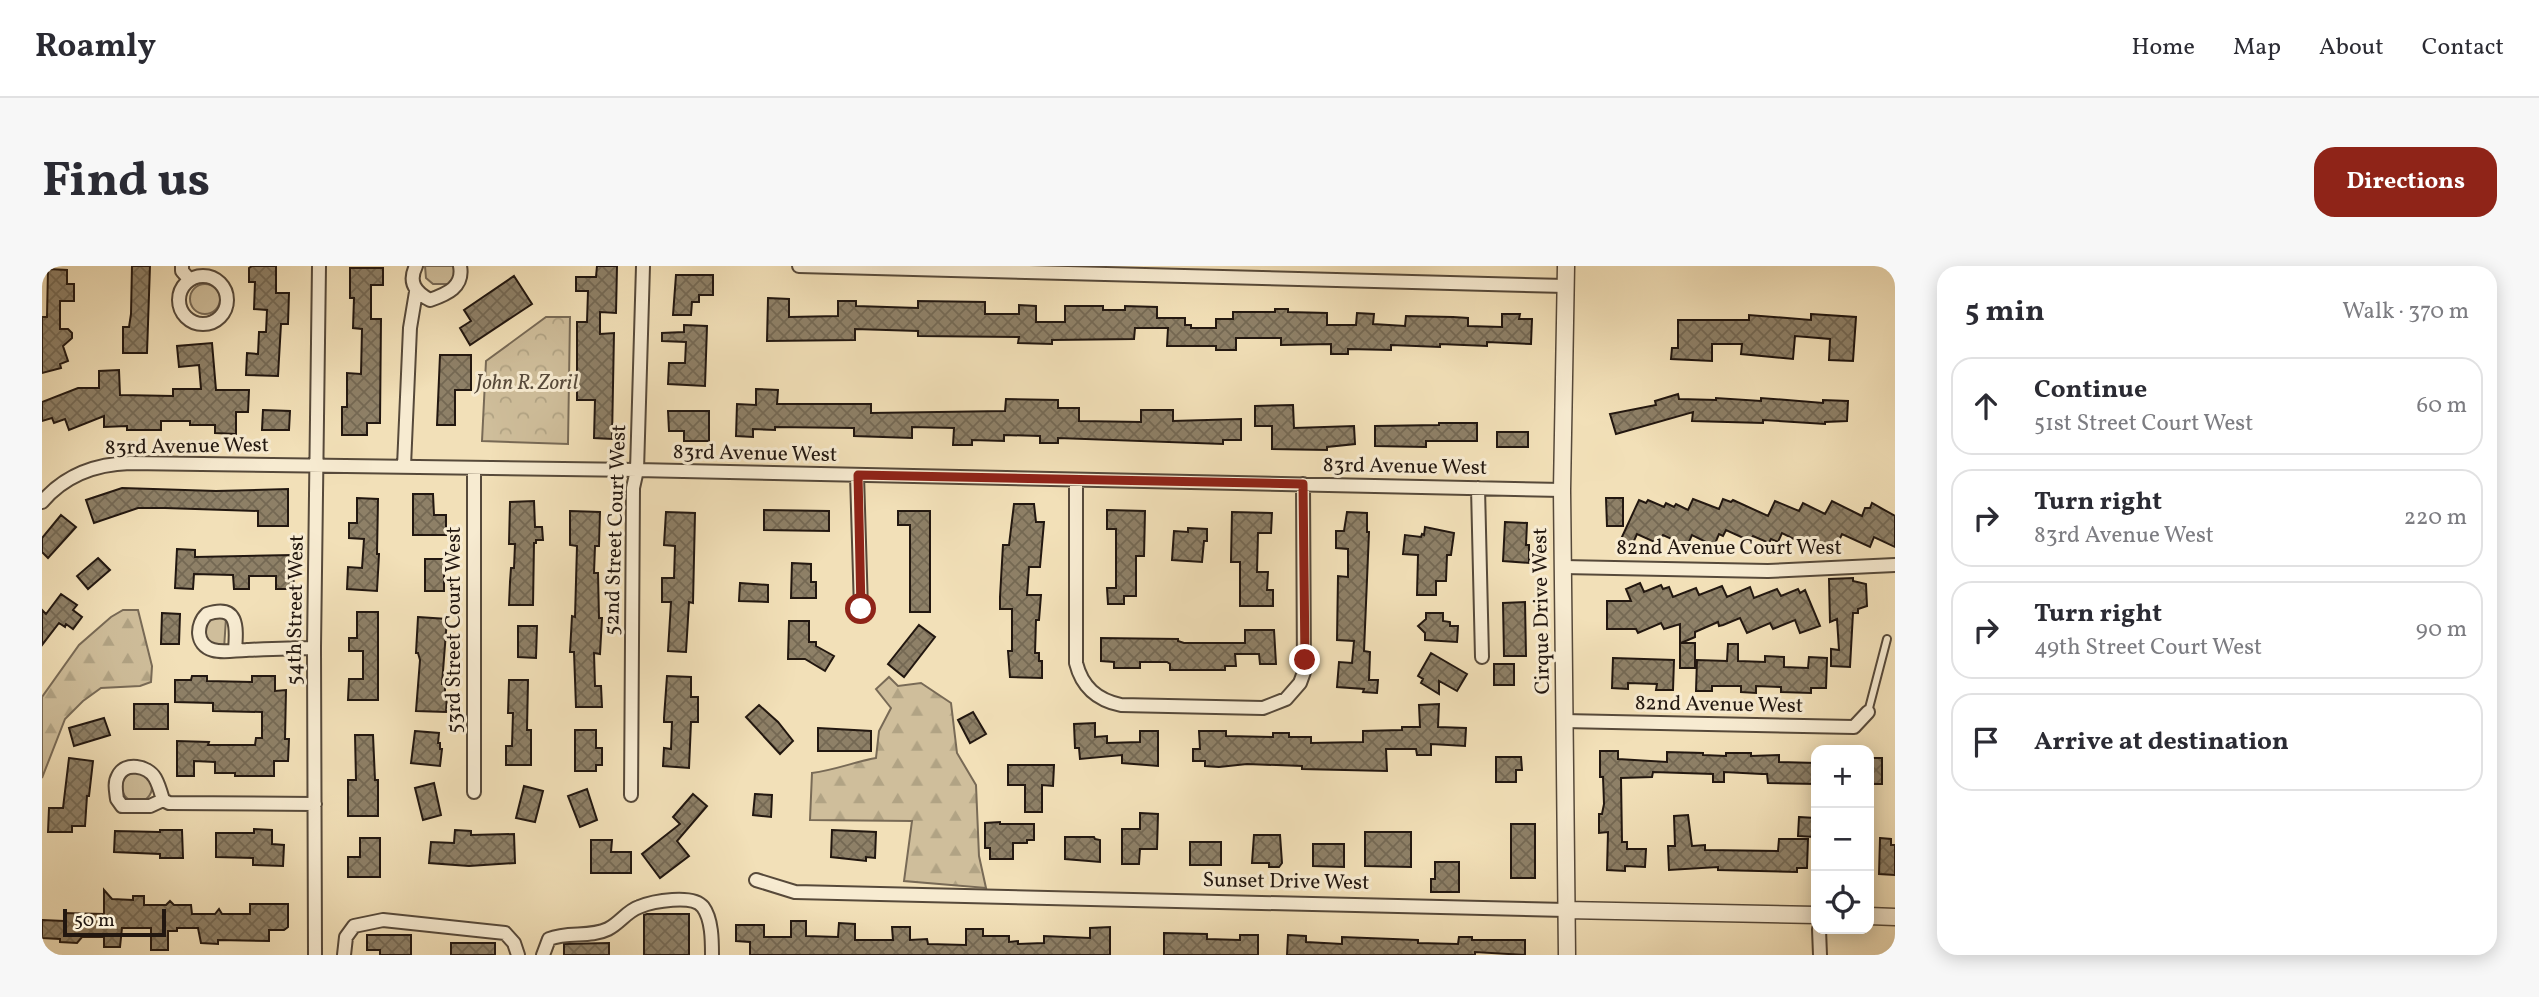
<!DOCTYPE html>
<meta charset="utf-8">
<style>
body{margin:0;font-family:Vollkorn,serif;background:#f7f7f7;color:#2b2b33}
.controls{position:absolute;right:21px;bottom:21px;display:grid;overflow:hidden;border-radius:14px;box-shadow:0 4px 18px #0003}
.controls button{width:63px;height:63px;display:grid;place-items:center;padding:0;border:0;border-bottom:2px solid #e1e1e2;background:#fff;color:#2b2b33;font:35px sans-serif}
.scale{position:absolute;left:21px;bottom:18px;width:103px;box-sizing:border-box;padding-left:7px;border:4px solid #221710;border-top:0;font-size:19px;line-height:24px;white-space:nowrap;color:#221710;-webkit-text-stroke:5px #f7ebd1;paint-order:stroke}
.stop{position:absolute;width:21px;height:21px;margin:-16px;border:5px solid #8f2418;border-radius:50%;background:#fff}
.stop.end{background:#8f2418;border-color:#fff;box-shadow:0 2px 7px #0008}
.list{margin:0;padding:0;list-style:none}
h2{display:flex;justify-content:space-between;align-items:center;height:91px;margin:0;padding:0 28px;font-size:30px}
h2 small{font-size:23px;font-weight:400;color:#7c7c81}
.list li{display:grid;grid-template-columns:46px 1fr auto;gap:21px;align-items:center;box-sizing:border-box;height:98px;margin:0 14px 14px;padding:0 14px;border:2px solid #e1e1e2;border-radius:21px}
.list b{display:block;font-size:26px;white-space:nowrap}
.list p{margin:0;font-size:23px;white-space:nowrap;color:#7c7c81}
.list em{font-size:23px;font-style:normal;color:#7c7c81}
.icon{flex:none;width:38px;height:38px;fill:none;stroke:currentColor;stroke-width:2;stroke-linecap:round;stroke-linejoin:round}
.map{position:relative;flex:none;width:1853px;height:689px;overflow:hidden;border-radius:21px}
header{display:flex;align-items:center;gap:42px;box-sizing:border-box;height:98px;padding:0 35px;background:#fff;border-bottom:2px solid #e1e1e2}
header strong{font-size:33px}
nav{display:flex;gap:38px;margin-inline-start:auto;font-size:24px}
.intro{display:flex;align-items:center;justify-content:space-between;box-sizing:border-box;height:168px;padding:0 42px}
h1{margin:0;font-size:49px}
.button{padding:18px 32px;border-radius:21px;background:#8f2418;color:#fff;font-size:24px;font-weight:700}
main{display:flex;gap:42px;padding:0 42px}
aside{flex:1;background:#fff;border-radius:21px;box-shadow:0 4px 18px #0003}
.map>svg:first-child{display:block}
.grass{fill:#cfbe9b;stroke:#786a56;stroke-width:2}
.forest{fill:url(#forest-firs);stroke:#786a56;stroke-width:2}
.park{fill:url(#park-crowns);stroke:#786a56;stroke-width:2}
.building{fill:url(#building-cross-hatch);stroke:#221710;stroke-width:2}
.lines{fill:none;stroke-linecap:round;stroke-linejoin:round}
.service-casing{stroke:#56493a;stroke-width:10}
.minor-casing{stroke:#56493a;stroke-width:16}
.tertiary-casing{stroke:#56493a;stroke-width:19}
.service{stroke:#f7ebd1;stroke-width:6}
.minor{stroke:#f7ebd1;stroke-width:12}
.tertiary{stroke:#f7ebd1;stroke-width:16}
.route{stroke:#8f2418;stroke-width:9}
.labels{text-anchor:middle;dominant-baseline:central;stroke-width:6;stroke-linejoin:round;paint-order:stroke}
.park-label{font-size:21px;font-style:italic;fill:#56493a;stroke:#f7ebd1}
.street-label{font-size:21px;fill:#221710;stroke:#f7ebd1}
</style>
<header>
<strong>Roamly</strong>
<nav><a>Home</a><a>Map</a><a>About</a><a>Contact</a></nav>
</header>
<div class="intro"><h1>Find us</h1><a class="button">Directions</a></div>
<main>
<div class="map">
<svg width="1853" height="689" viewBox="0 0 1853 689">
<defs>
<pattern id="forest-firs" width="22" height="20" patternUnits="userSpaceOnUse" patternTransform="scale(1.75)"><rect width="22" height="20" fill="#cfbe9b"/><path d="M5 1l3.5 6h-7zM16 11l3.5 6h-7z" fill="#b1a384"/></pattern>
<pattern id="park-crowns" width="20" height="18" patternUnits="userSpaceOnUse" patternTransform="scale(1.75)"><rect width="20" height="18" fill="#cfbe9b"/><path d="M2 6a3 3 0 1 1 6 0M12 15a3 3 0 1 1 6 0" fill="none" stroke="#b1a384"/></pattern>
<pattern id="building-cross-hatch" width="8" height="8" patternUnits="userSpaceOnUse" patternTransform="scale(1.75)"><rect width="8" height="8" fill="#8e8067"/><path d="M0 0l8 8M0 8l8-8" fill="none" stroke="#746853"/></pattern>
</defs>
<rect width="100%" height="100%" fill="#f2e0b8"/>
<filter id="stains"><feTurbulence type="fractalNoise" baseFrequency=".00286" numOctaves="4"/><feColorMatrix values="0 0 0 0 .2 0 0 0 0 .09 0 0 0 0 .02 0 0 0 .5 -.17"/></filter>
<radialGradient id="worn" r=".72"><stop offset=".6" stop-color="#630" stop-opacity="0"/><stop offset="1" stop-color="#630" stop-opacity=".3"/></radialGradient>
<!-- grass -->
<path class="grass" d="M383 0H412V10L406 18H391L384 12Z
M148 33a15 15 0 1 1 30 0a15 15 0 1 1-30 0Z
M169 350 184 352 182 383 170 380 163 372 165 355Z
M80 521a15 15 0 1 1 30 0a15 15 0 1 1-30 0Z"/>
<!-- forest -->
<path class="forest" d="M81 344H96L110 400 109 416 98 420 59 422 41 435 23 453 0 512V431L37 379 69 351Z
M847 411 856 420 879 417 909 437 915 487 934 519 937 590 944 622 862 615 870 555 768 554 770 507C793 504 812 496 834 492L837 465 849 442 834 423Z"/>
<!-- park -->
<path class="park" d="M504 51H528L526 178 440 175 444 95Z"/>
<!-- building -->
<path class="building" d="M90 0H108L105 87H81V61H87L89 48Z
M210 0H234V27H247L246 58H239L236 110 204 109 205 87 216 88 217 66H224L225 44 212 43 213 16H207V2Z
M555 0H575L574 47 558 46V68L572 67 570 173 552 172 553 134H535V56H545L546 25H534V11H554Z
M308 2H341V19H329V53H339L338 157H325V169H300V141H305V107L319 108 320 63 311 62 312 32H308Z
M6 3 25 4V18H32V35H18V63H26L30 67V72L21 80 26 95 18 98 19 102 0 107V51H5Z
M634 9H671V29H657V36H650L649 49H631Z
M472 10 490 38 428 79 418 62 429 55 422 44Z
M726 32 747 33V51L796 50V35H814V40L876 42V35L943 36V48H977V39L994 40V56H1023V40H1061V44H1083V40L1115 41V52H1143V59H1149V62H1174V53H1191V46H1233V43H1246V46L1285 47V59H1314L1315 47 1332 48 1331 58 1363 60 1364 50 1411 51 1426 52V60L1460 61V48H1478L1477 53H1490L1489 78 1445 76V80L1398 78V81L1349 79V84L1306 83V88H1289V78L1239 79V72H1194V84H1174V80H1125L1126 62H1093L1092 73 1010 74V78L976 77 977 71 876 70V65L813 63V74L725 75Z
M1769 48 1814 51 1811 95 1787 94 1788 73 1753 70 1751 93 1699 88 1700 78H1670V95L1629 93 1630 82H1636V54H1707V49L1769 54Z
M642 59 665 60 663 120 626 118 627 97H643L644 76 620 75V67L642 66Z
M170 77 174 124H207L206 146H194V168L173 167V159H148V155H119V164H85V160L62 161V150L27 164 23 153 12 157 10 152 0 155V136L36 122H57V105L77 104 78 129 131 130V123H159L157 99 137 101 135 80Z
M398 89H429V124H413V159H395Z
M714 123 736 124 735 138H829V147L963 145 964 133 1016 134V142H1037V155L1099 156V144H1131V155L1199 153V174H1181V178L1016 172V177H998V170L962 169V175L930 174V179H911L912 162 870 161V172L812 170V162L733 161V164L711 163V171L694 170 695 138 714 139Z
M1636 128 1637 133 1674 134V132L1719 135V132L1781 137V134L1806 135 1805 155 1783 156V158L1721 154V157L1650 155 1651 146 1574 168 1568 148 1614 139 1613 135Z
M1251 139 1252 162 1312 160 1313 178 1285 181V184L1230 183V160H1213V140Z
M221 144 248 145 247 164H220Z
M626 145H667V175H642V165H627Z
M1397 157H1435V175H1384V181L1333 180V160L1397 159Z
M1455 166H1486V181H1455Z
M80 222 174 225 246 223V260H216V245L123 242H96L52 257 44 234Z
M371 228H391L392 249H404V269H371Z
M315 232 336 233 335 288H337L335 325 305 323 306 301 320 302 322 273 307 272V257H315Z
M1564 232H1581V260H1565Z
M1651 233 1677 243 1681 233 1689 236 1691 234 1726 250 1733 235 1757 245 1761 237 1783 248 1790 235 1820 250 1823 242H1828L1830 237 1853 250V281L1832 271 1828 281 1800 268 1794 281 1786 278 1785 280 1766 271 1762 278 1740 267 1736 276 1729 273 1727 277 1711 270 1708 275 1684 264 1681 270 1677 268 1672 280 1650 269 1645 280 1621 269 1617 278 1595 268 1590 279 1579 273 1597 234 1604 237 1606 234 1622 241 1624 237 1632 241 1634 238 1646 244Z
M492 235 493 261H500L501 274H494V277H492L491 339H467L468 316 469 302H472L473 278H467L468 236Z
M972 238H992L994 256H1002L998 301H987L985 329H999L997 354H994L993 387H997V395H1000V412L968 411 966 385H970V343H958V331L961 279H967Z
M722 244 787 245V265L722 264Z
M1065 244 1103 245 1102 290H1094V330H1082V338H1066L1065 322H1074V263H1065Z
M528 245 558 246 557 280H553L552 307H556L557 352H560L558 388 552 387 553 420H559L560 441H534L532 386H528L530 350 533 351 535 280 528 279Z
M856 245H888V346H868V259H856Z
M624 246 653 247 651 337 647 336 644 386 626 385 629 336H620V312H632L633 280 622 279Z
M1190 246 1230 247 1229 267H1216L1215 306H1226L1225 324H1231V340H1198V296H1189Z
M1305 246 1325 247V266H1327L1322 385 1328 386 1327 414H1336L1335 427 1321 426 1322 423 1295 421 1297 396 1310 397 1312 375 1295 374 1296 310 1306 311V283L1294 282V265H1302Z
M19 249 34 261 6 292 0 286V272Z
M1463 256 1485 257 1484 279H1487V297L1461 295Z
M1383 261 1412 267 1409 289H1405L1404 315H1394V329H1375L1376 289 1361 288 1363 269 1379 271 1380 268 1382 269Z
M1146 262 1165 263V275H1162L1160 296 1130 294 1132 265 1146 266Z
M135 283 153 284V291L250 289 252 323H234V310H207V323H192L191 309 152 308 151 323 133 322Z
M56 292 68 304 46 323 35 310Z
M383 293H402V325H383Z
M750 297 769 298V316H774V332H749Z
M1811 312V315L1824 318 1825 340 1816 343V347H1811L1808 401 1789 400V383L1797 384 1795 353 1788 356 1787 313Z
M698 317 726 319V336L697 335Z
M1598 317 1602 326 1619 319 1621 323 1627 321 1631 331 1654 322 1657 329 1680 320 1685 331 1708 321 1712 332 1735 323 1739 330 1756 323 1758 327 1763 324 1778 360 1758 367 1753 354 1731 363 1728 357 1705 367 1698 352 1681 359 1677 360 1676 356 1653 366V371L1639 377H1653V402H1638V358L1622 363 1619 357 1596 367 1594 363H1565V335H1589L1584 323Z
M19 328 35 339 31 344 40 351 31 363 24 358 23 361 17 357 0 379V344L4 348Z
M1483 336 1484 390H1462L1461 337Z
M315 346H336V434H306L307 413H321V385H307V372H315Z
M120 347 138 348 137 378H119Z
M1384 347H1401V355L1408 356V360H1416L1415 376 1383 374V367L1376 360 1384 353Z
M376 351 405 353 400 418H403V429H405L404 446 374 445 378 394 376 387H374Z
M747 355H767V376H774V380L792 390 783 405 763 393H746Z
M877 359 893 371 862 411 846 398Z
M476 360H495L494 392 476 391Z
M1203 364H1232L1234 398H1218L1217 388H1193L1194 400H1183V404H1128V398L1125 396H1098V402H1072V396L1059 395V372L1136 373V375L1142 377H1203Z
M1686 378H1696V395L1723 396V390L1742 391V401L1766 402 1767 391 1785 392 1784 422H1769V427L1739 426V421L1714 420V427L1699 426V420H1670V425H1654L1655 394 1685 395Z
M1389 387 1425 408 1415 425 1397 415V428L1379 417 1381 413 1376 410Z
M1571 392 1632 394 1631 424H1614L1615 418 1586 417V423L1570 422Z
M1452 398H1472V419H1452Z
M150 410H165V415L210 416V410H233V425L244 424 243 473H247L246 495H232V510H193V507H173V496L152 495V510H135V475L167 476 166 479H213L214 472H220V446L171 445V437L133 436V414H149Z
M625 410 649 411V431H656V456H649L647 502 621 500 622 482 629 483 630 456H622V452Z
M467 414H486L485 464H489V499H464V480H470L471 447H466Z
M92 438H126V463H92Z
M1397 438 1396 461 1424 462 1423 480 1389 478V489H1375L1374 483H1344L1345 505 1260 503V500L1205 498 1177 501 1163 500V495H1151V483H1158L1157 465H1184V470L1231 471V467H1247V471H1269V477L1321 476V465L1360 464V461H1378L1377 439Z
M717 439 736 456 751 475 738 488 704 451Z
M931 446 944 468 928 477 916 454Z
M62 452 68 469 32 480 27 462Z
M1053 457V471L1065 470V477L1098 476V465H1116V500L1080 497V489L1038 493 1037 482H1033L1032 458Z
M776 462 829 465V485H776Z
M533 464H554V482H560V499H554V505H533Z
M373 465 397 467 396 477H398V483H400L398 500 369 497Z
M313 469H331L333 514H336V550H306V514H314Z
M1558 485H1576V493L1625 496V486L1661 487V489L1684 490V487H1709V490L1737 489V496L1774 497V518L1726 517 1725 508H1720L1682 506V516H1671V508L1611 506 1610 511 1579 512 1580 576H1585V583H1604L1603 601 1583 600V605L1565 604 1566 566 1557 567V548H1560L1562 538 1561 511H1558Z
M1454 491H1479L1480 504H1474V516H1454Z
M27 492 51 495 47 530H45L43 560H30V566H6L7 542H21Z
M1827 492H1840V518H1827Z
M966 499H1012L1011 520 1000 519V546H983V519H966Z
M392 517 399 549 381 554 373 522Z
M482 520 501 525 493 556 474 552Z
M545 523 555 554 538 561 526 530Z
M651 528 665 540 635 575 647 590 618 612 600 588 638 558 631 551Z
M713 528 730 529 729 551 711 549Z
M1098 547 1116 548 1115 583H1098L1097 598H1080V563H1098Z
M1646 549 1650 580 1663 579V584L1736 585 1737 573H1766L1765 602H1755V606L1676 604V601L1627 604 1626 580H1633L1632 550Z
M1757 551 1773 552 1772 571 1756 570Z
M958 556V558H992V574H985V577H971V593H948V582H943V557Z
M1469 558H1493V612H1469Z
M212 563 230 564V578L242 579 241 600 211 599V592L174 591V567H212Z
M118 564H140L141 592H118V588L72 586 73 565 118 566Z
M413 564 429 565V569L472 568 473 597 427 600 387 597 389 576 412 577Z
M790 564 834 566 833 592 824 591V595L789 591Z
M1323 566H1369V601L1323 600Z
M1212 569H1238L1240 597 1237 601H1227V597H1210Z
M1023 571H1052L1053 573 1058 574V596L1023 593Z
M318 572H338V611H306V591H318Z
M1838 572 1849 573V579H1853V609L1837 608Z
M549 574H570L569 586H589V607H549Z
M1148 576H1179V599H1148Z
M1271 578H1302V601L1271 600Z
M1393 596H1417V626H1389V613H1393Z
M62 624 70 633 91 634V630H102V639H124L128 635 132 639H149L150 648H173L177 643 180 648H208V638H246V661L242 664H227V675L176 674V678L159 677 156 662H135V665H126V684H109V662H80L78 681H62V671H40L35 677 18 676V673L0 672V654L22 655V647L62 648Z
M605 648H647V689H602V649Z
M749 655H764V670L796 671 797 657 813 658V674H851L850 661H868V674L885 673 886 678 924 679V663H941V670H967V676L976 675V678L1002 677V670L1048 672V662L1068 661V689H708V676L694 675V659H722V671H749Z
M1122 667 1165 668V673L1198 674V669H1216V689H1122Z
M325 669H369V689H338V684H325Z
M1246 669 1264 670V676L1300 678V671L1376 674V677L1416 678 1417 671H1430V674H1483V689L1433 686V689H1245Z
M409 677H453V689H409Z
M567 677V689H522V678Z"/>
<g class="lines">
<!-- service casing -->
<g class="service-casing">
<path id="service" d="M1826 446 1845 373"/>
</g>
<!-- minor casing -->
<g class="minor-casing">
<path id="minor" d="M140 0V5L147 13
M374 0C366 16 373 26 388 34 405 28 422 21 418 0
M757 0 1523 20
M137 34a24 24 0 1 1 48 0a24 24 0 1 1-48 0Z
M362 200 368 62 374 26
M432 202V526
M815 209 819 343
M1034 214V397C1040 421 1055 434 1079 439L1221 442 1244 433 1258 417 1262 406 1261 218
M1436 222 1440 391
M0 236C23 209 54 198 88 197L595 204 1520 224
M1521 301 1726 305 1853 299
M193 384C195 360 196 338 165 348 154 358 153 379 171 384 181 387 194 384 204 384 227 383 249 382 272 382
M1522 455 1812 461 1826 446
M589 529 591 222 595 204 601 0
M121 534 108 540H80L75 533C74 525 72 517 76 510 83 495 106 500 113 512 117 519 119 527 121 534L127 537 273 538
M714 614 753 626 1524 644
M1777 663 1778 689
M273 689 272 382 277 0
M302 689 304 671 312 660 341 654 463 667 472 677 476 689
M501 689 507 673C526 665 548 672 566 663 578 657 585 645 597 641 611 635 651 628 661 641 670 653 670 675 670 689"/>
</g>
<!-- tertiary casing -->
<g class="tertiary-casing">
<path id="tertiary" d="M1524 0 1520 224 1525 689
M1524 644 1774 649
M1827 650 1853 651"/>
</g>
<!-- service -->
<use href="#service" class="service"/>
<!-- minor -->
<use href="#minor" class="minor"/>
<!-- tertiary -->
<use href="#tertiary" class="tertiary"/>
</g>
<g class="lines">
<!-- route -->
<path class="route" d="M819 343 816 209 1261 218 1263 394"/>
</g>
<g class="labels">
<!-- park labels -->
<g class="park-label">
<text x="485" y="117">John R. Zoril</text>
</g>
<!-- street labels -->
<g class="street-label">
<text transform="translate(145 181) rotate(-1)">83rd Avenue West</text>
<text transform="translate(713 188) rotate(1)">83rd Avenue West</text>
<text transform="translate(1363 201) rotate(1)">83rd Avenue West</text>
<text transform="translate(574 264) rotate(-88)">52nd Street Court West</text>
<text x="1687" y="282">82nd Avenue Court West</text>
<text transform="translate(254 344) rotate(-89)">54th Street West</text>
<text transform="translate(1500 345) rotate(-91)">Cirque Drive West</text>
<text transform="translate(412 364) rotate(-90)">53rd Street Court West</text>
<text transform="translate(1677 439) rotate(1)">82nd Avenue West</text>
<text transform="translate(1244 616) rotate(1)">Sunset Drive West</text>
</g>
</g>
<rect width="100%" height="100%" filter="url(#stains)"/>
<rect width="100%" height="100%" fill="url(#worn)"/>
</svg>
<div class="controls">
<button>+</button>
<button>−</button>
<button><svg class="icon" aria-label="locate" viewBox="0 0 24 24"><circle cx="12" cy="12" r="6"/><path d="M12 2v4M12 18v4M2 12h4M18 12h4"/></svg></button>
</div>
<div class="scale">50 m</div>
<div class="stop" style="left:819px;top:343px"></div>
<div class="stop end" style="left:1263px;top:394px"></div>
</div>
<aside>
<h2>5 min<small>Walk · 370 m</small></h2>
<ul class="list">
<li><svg class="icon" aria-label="ahead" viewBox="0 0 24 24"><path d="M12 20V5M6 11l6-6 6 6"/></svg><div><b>Continue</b><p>51st Street Court West</p></div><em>60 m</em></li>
<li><svg class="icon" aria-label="right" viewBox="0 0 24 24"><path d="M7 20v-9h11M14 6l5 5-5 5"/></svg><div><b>Turn right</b><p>83rd Avenue West</p></div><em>220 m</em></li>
<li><svg class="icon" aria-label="right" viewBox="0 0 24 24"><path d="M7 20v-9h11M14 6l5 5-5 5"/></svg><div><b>Turn right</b><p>49th Street Court West</p></div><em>90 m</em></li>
<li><svg class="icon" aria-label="arrive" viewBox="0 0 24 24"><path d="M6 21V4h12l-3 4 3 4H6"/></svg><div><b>Arrive at destination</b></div></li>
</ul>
</aside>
</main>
